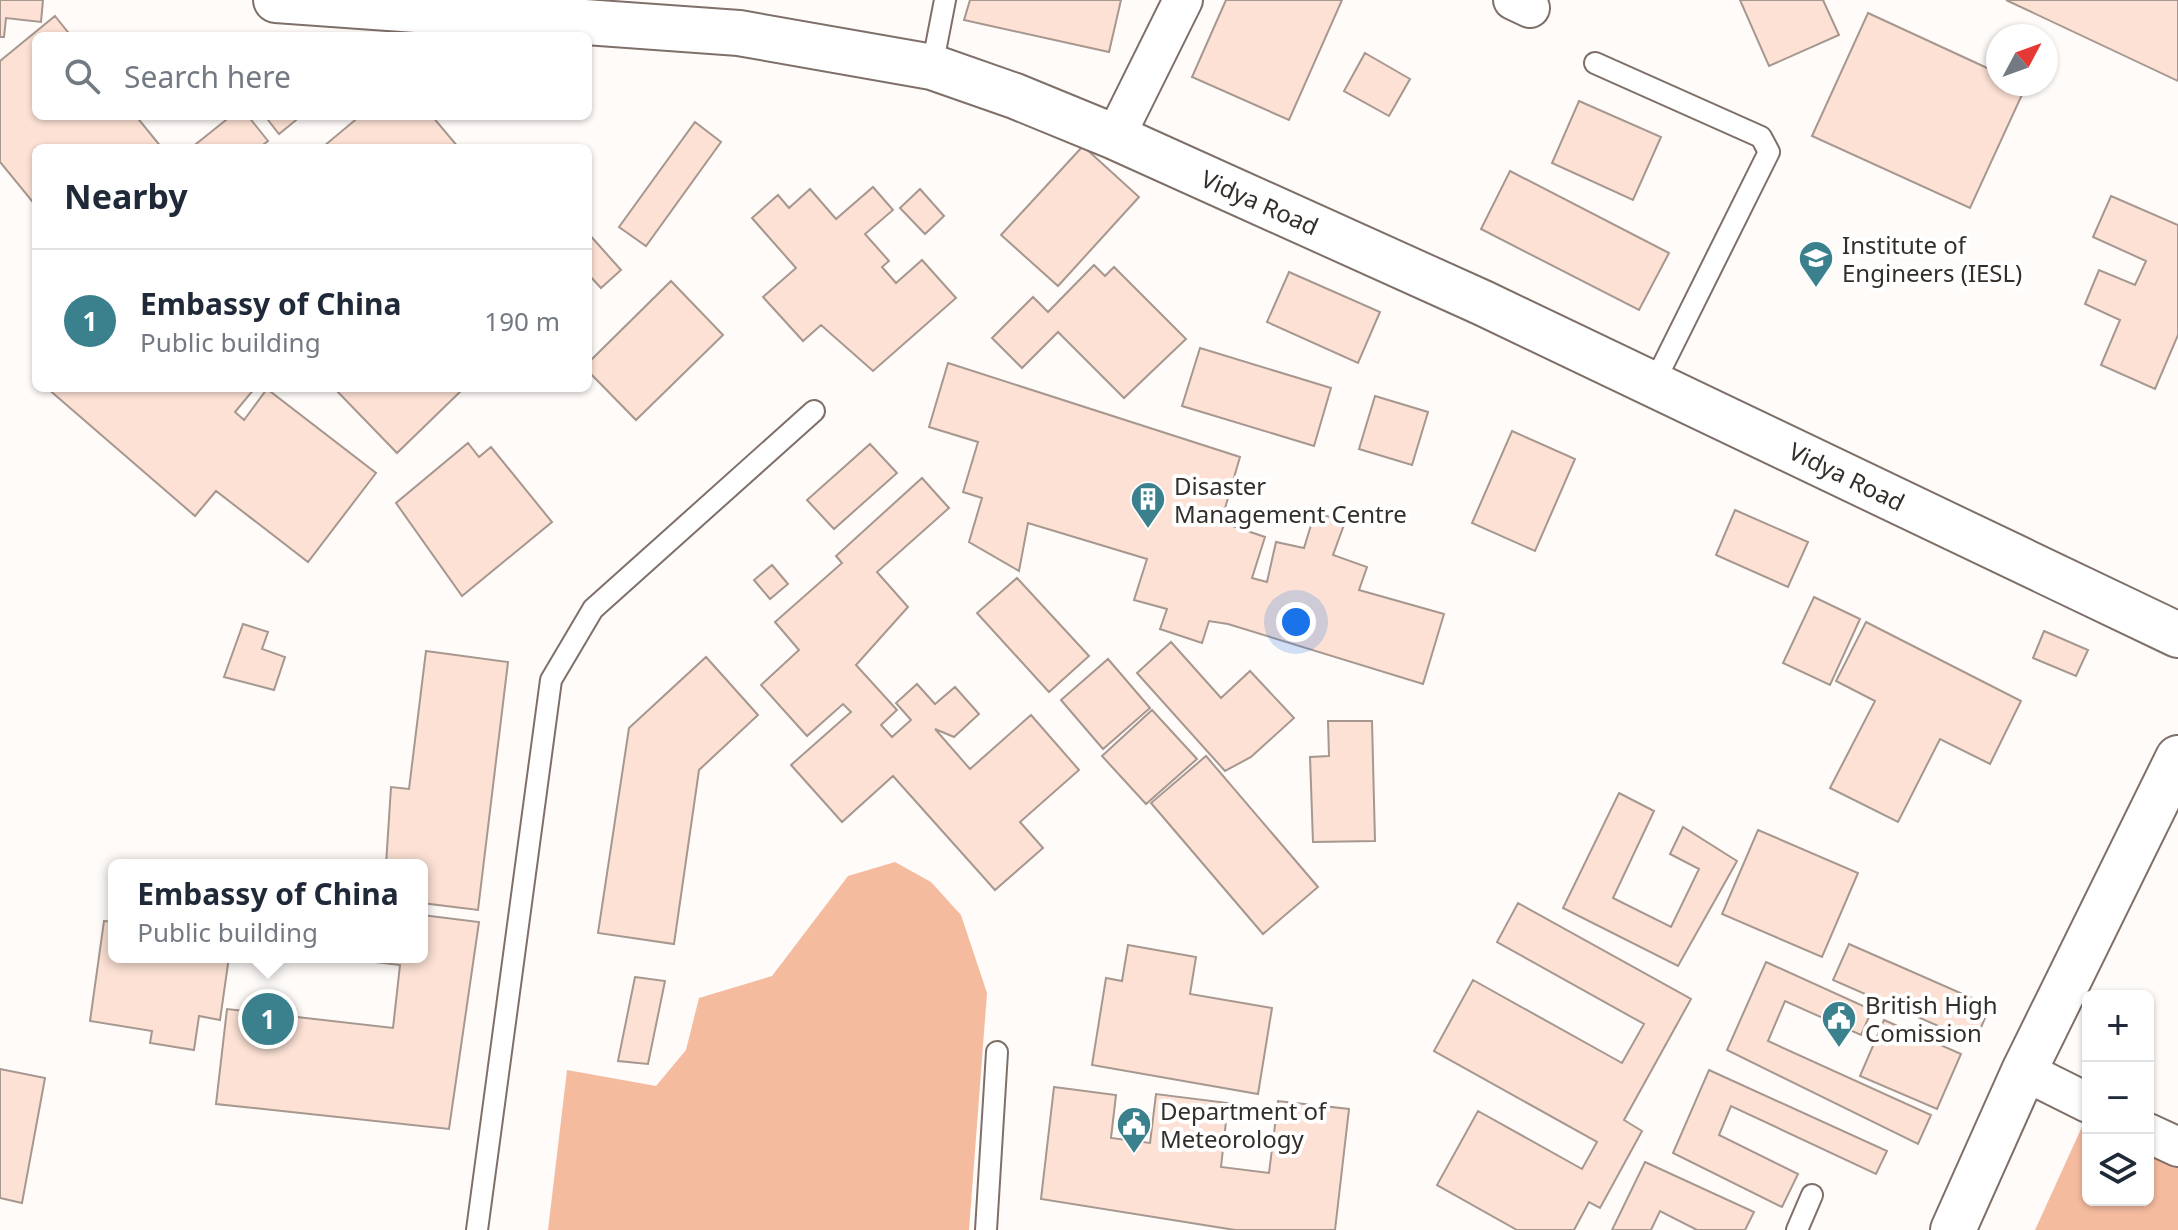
<!DOCTYPE html>
<meta charset="utf-8">
<style>
body{margin:0;font-family:"Noto Sans",sans-serif;background:#f2f2f3;color:#1f2937}
.controls{position:absolute;right:24px;bottom:24px;display:grid;overflow:hidden;border-radius:12px;box-shadow:0 2px 6px #0004}
.controls button{width:72px;height:72px;display:grid;place-items:center;padding:0;border:0;border-bottom:2px solid #e0e1e3;background:#fff;color:#1f2937;font:40px sans-serif}
.compass{position:absolute;left:1986px;top:24px;width:72px;height:72px;border-radius:50%;background:#fff;box-shadow:0 2px 6px #0004;rotate:49deg}
.you{position:absolute;left:1296px;top:622px;width:28px;height:28px;margin:-20px;border:6px solid #fff;border-radius:50%;background:#1a73e8;box-shadow:0 0 0 12px #1a73e833}
.badge{display:grid;place-items:center;width:52px;height:52px;border-radius:50%;background:#3a808d;color:#fff;font-size:26px;font-weight:700}
.pin{position:absolute;translate:-50% -50%;border:4px solid #fff;box-shadow:0 2px 8px #0006}
.popup{position:absolute;left:108px;top:859px;width:320px;height:104px;box-sizing:border-box;display:grid;place-content:center;border-radius:12px;background:#fff;filter:drop-shadow(0 2px 6px #0005);font-size:26px;white-space:nowrap;color:#747a83}
.popup b{font-size:30px;color:#1f2937}
.popup::after{content:'';position:absolute;left:50%;top:100%;margin-left:-16px;border:16px solid transparent;border-top-color:#fff}
.list{margin:0;padding:0;list-style:none}
h2{display:flex;justify-content:space-between;align-items:center;height:104px;margin:0;padding:0 32px;font-size:34px}
h2 small{font-size:26px;font-weight:400;color:#747a83}
.list li{display:grid;grid-template-columns:52px 1fr auto;gap:24px;align-items:center;box-sizing:border-box;height:144px;padding:0 32px;border-top:2px solid #e0e1e3}
.list b{display:block;font-size:30px;white-space:nowrap}
.list p{margin:0;font-size:26px;white-space:nowrap;color:#747a83}
.list em{font-size:26px;font-style:normal;color:#747a83}
.icon{flex:none;width:44px;height:44px;fill:none;stroke:currentColor;stroke-width:2;stroke-linecap:round;stroke-linejoin:round}
.map{position:relative;flex:none;width:2178px;height:1230px;overflow:hidden}
.search{position:absolute;background:#fff;box-shadow:0 2px 6px #0004;left:32px;top:32px;width:560px;height:88px;display:flex;align-items:center;gap:20px;box-sizing:border-box;padding:0 28px;border-radius:12px;color:#747a83;font-size:30px}
.panel{position:absolute;background:#fff;box-shadow:0 2px 6px #0004;left:32px;top:144px;width:560px;height:248px;border-radius:12px}
.map>svg:first-child{display:block}
.green{fill:#f5bb9f}
.building{fill:#fce1d4;stroke:#a6978f;stroke-width:2}
.lines{fill:none;stroke-linecap:round;stroke-linejoin:round}
.service-casing{stroke:#7e6f68;stroke-width:24}
.minor-casing{stroke:#7e6f68;stroke-width:42}
.tertiary-casing{stroke:#7e6f68;stroke-width:48}
.secondary-casing{stroke:#7e6f68;stroke-width:48}
.service{stroke:#fff;stroke-width:20}
.minor{stroke:#fff;stroke-width:38}
.tertiary{stroke:#fff;stroke-width:44}
.secondary{stroke:#fff;stroke-width:44}
.labels{text-anchor:middle;dominant-baseline:central;stroke-width:8;stroke-linejoin:round;paint-order:stroke}
.street-label{font-size:24px;fill:#342e2b;stroke:#fff}
.poi-label{font-size:24px;fill:#342e2b;stroke:#fff;text-anchor:start}
</style>
<div class="map">
<svg width="2178" height="1230" viewBox="0 0 2178 1230">
<rect width="100%" height="100%" fill="#fefbf9"/>
<!-- green -->
<path class="green" d="M895 862 931 882 961 915 987 993 969 1230H548L567 1070 656 1086 686 1050 699 998 772 976 848 876Z
M2086 1118 2088 1200H2148V1148L2178 1163V1230H2035Z"/>
<!-- building -->
<path class="building" d="M0 0H43L41 22 6 18 4 37H0Z
M970 0H1121L1109 52 964 20Z
M1226 0H1342L1289 120 1192 77Z
M1740 0H1823L1839 35 1769 66Z
M2006 0H2178V81Z
M1868 13 1998 73V84L2026 86 1970 208 1812 136Z
M55 16 71 36H36V116H136L162 148H36V206L0 162V61Z
M1365 53 1410 79 1389 116 1344 91Z
M1579 101 1661 137 1633 200 1552 163Z
M231 116H248L268 141 259 148H191Z
M265 116H301L279 134Z
M360 116H432L459 148H326L324 146Z
M695 122 721 142 646 246 619 227Z
M1083 146 1139 197 1058 286 1001 235Z
M1510 171 1669 253 1639 310 1481 229Z
M873 187 893 210 865 234 889 261 882 267 896 283 922 260 956 298 873 371 821 325 803 341 763 297 796 268 752 218 778 195 789 208 810 189 836 219Z
M920 189 944 216 925 234 900 208Z
M2111 196 2178 225V335L2155 389 2101 365 2120 320 2085 304 2099 270 2135 285 2146 261 2093 237Z
M588 233 621 270 601 288 588 274Z
M1094 265 1105 276 1114 267 1186 339 1124 398 1058 332 1022 368 992 338 1033 297 1048 312Z
M1289 272 1380 312 1358 363 1267 322Z
M671 281 723 335 636 420 588 371V363Z
M1200 348 1331 388 1314 446 1182 406Z
M948 363 1240 457 1221 522 1265 537 1252 578 1267 582 1276 542 1304 548 1315 512 1345 522 1333 555 1367 567 1359 590 1444 614 1423 684 1228 624 1209 621 1202 643 1160 629 1167 609 1134 600 1147 559 1028 523 1019 571 969 542 982 498 963 492 978 442 929 427Z
M47 388H255L235 412 244 420 267 389 376 473 308 562 216 491 195 516Z
M334 388H464L397 453Z
M1375 396 1428 412 1412 465 1359 449Z
M1512 431 1575 459 1535 551 1472 523Z
M468 443 479 457 491 447 552 522 462 596 396 503Z
M870 444 897 473 834 529 807 500Z
M922 478 949 508 877 572 908 607 856 665 897 710 881 725 892 737 911 720 896 703 917 684 935 704 955 687 979 714 954 737 935 729 970 769 1031 715 1079 770 1020 822 1043 848 995 890 893 776 842 822 791 765 851 712 843 704 807 736 761 685 799 650 775 622 842 563 836 556Z
M1735 510 1808 542 1788 587 1716 555Z
M772 565 788 584 770 599 754 580Z
M1017 578 1089 656 1049 692 977 613Z
M1814 597 1860 619 1830 685 1783 663Z
M1866 622 2021 701 1990 764 1940 739 1898 822 1830 788 1875 701 1836 681Z
M243 624 268 632 262 649 285 657 274 690 224 677Z
M2044 631 2088 650 2076 676 2033 658Z
M1171 642 1221 698 1250 671 1294 718 1251 757 1225 771 1137 673Z
M426 651 508 662 478 910 422 903V865H386L391 787 409 789Z
M706 657 758 715 699 770 674 944 598 933 629 728Z
M1108 659 1150 708 1103 749 1061 700Z
M1152 710 1197 759 1146 804 1102 756Z
M1328 721H1372L1375 841 1313 842 1310 757 1329 756Z
M1206 756 1318 887 1263 934 1151 803Z
M1619 793 1654 811 1613 898 1671 927 1699 869 1670 854 1683 827 1737 861 1678 966 1563 908Z
M1758 830 1858 873 1822 957 1722 914Z
M1518 903 1691 999 1624 1120 1642 1131 1600 1208 1589 1202 1574 1230H1517L1437 1185 1478 1111 1582 1169 1597 1142 1434 1051 1473 980 1622 1063 1644 1024 1497 942Z
M422 915 479 922 449 1129 216 1104 227 1009 393 1028 400 965 334 957H422Z
M104 921 114 922V957H229L220 1020 199 1016 194 1050 150 1043 152 1031 90 1021Z
M1849 944 1990 1006 1975 1042 1833 980Z
M1128 945 1196 957 1190 994 1272 1008 1258 1094 1092 1065 1106 978 1122 981Z
M1766 962 1872 1010 1861 1035 1785 1001 1768 1041 1931 1115 1918 1144 1727 1050Z
M635 977 665 981 648 1064 618 1061Z
M1884 1020 1961 1054 1937 1109 1860 1076Z
M0 1069 45 1078 22 1203 0 1198Z
M1709 1070 1887 1151 1876 1174 1731 1106 1719 1135 1798 1174 1782 1207 1673 1153Z
M1054 1087 1116 1095 1111 1138 1150 1143 1156 1094 1228 1103 1221 1167 1269 1173 1278 1101 1349 1109 1335 1230H1235L1041 1199Z
M1645 1162 1754 1212 1745 1230H1697L1660 1211 1651 1230H1612Z"/>
<g class="lines">
<!-- service casing -->
<g class="service-casing">
<path id="service" d="M1595 63 1761 137 1769 152 1654 383
M932 67 945 0
M477 1230 551 680 593 609 814 411
M986 1230 997 1052
M1797 1230 1812 1195"/>
</g>
<!-- minor casing -->
<g class="minor-casing">
<path id="minor" d="M1513 0 1530 8
M1115 137 1183 0
M2024 1071 2088 1103
M2148 1133 2178 1147"/>
</g>
<!-- tertiary casing -->
<g class="tertiary-casing">
<path id="tertiary" d="M276 0 739 33 932 67 1015 96 1115 137 1483 303 2178 635"/>
</g>
<!-- secondary casing -->
<g class="secondary-casing">
<path id="secondary" d="M1953 1230 2024 1071 2178 758"/>
</g>
<!-- service -->
<use href="#service" class="service"/>
<!-- minor -->
<use href="#minor" class="minor"/>
<!-- tertiary -->
<use href="#tertiary" class="tertiary"/>
<!-- secondary -->
<use href="#secondary" class="secondary"/>
</g>
<!-- icons -->
<defs>
<g id="school-pin" transform="scale(1.8)"><path d="M0 17L-7.5 6A9.5 9.5 0 1 1 7.5 6Z" fill="#3a808d" stroke="#fff"/><path d="M0-5L7-2L0 1L-7-2ZM-4 1L0 2.5L4 1V4Q0 6-4 4Z" fill="#fff"/></g>
<g id="building-pin" transform="scale(1.8)"><path d="M0 17L-7.5 6A9.5 9.5 0 1 1 7.5 6Z" fill="#3a808d" stroke="#fff"/><path d="M-4-6H4V6H1V3H-1V6H-4ZM-2.5-4.3h1.7v1.8h-1.7ZM.8-4.3h1.7v1.8H.8ZM-2.5-1h1.7V.8h-1.7ZM.8-1h1.7V.8H.8Z" fill="#fff"/></g>
<g id="civic-pin" transform="scale(1.8)"><path d="M0 17L-7.5 6A9.5 9.5 0 1 1 7.5 6Z" fill="#3a808d" stroke="#fff"/><path d="M-.6-6.5H3V-4.5H.6V-3L4-1V1h2V6H-6V1h2V-1L-.6-3ZM-1.2 2.5V6h2.4V2.5Z" fill="#fff"/></g>
</defs>
<g fill-rule="evenodd">
<use href="#school-pin" x="1816" y="258"/>
<use href="#building-pin" x="1148" y="499"/>
<use href="#civic-pin" x="1839" y="1018"/>
<use href="#civic-pin" x="1134" y="1124"/>
</g>
<g class="labels">
<!-- street labels -->
<g class="street-label">
<text transform="translate(1260 202) rotate(24)">Vidya Road</text>
<text transform="translate(1847 476) rotate(26)">Vidya Road</text>
</g>
<!-- poi labels -->
<g class="poi-label">
<text x="1842" y="244">Institute of<tspan x="1842" dy="28">Engineers (IESL)</tspan></text>
<text x="1174" y="485">Disaster<tspan x="1174" dy="28">Management Centre</tspan></text>
<text x="1865" y="1004">British High<tspan x="1865" dy="28">Comission</tspan></text>
<text x="1160" y="1110">Department of<tspan x="1160" dy="28">Meteorology</tspan></text>
</g>
</g>
</svg>
<div class="controls">
<button>+</button>
<button>−</button>
<button><svg class="icon" aria-label="layers" viewBox="0 0 24 24"><path d="M12 4l9 5-9 5-9-5zM3 14l9 5 9-5"/></svg></button>
</div>
<svg class="compass" viewBox="-18 -18 36 36"><path d="M0-13l5 13h-10z" fill="#e53935"/><path d="M0 13l5-13h-10z" fill="#747a83"/></svg>
<div class="you"></div>
<div class="pin badge" style="left:268px;top:1019px">1</div>
<div class="popup"><b>Embassy of China</b>Public building</div>
<div class="search"><svg class="icon" aria-label="search" viewBox="0 0 24 24"><circle cx="10" cy="10" r="6"/><path d="M15 15l6 6"/></svg>Search here</div>
<section class="panel">
<h2>Nearby<small></small></h2>
<ul class="list">
<li><span class="badge">1</span><div><b>Embassy of China</b><p>Public building</p></div><em>190 m</em></li>
</ul>
</section>
</div>
